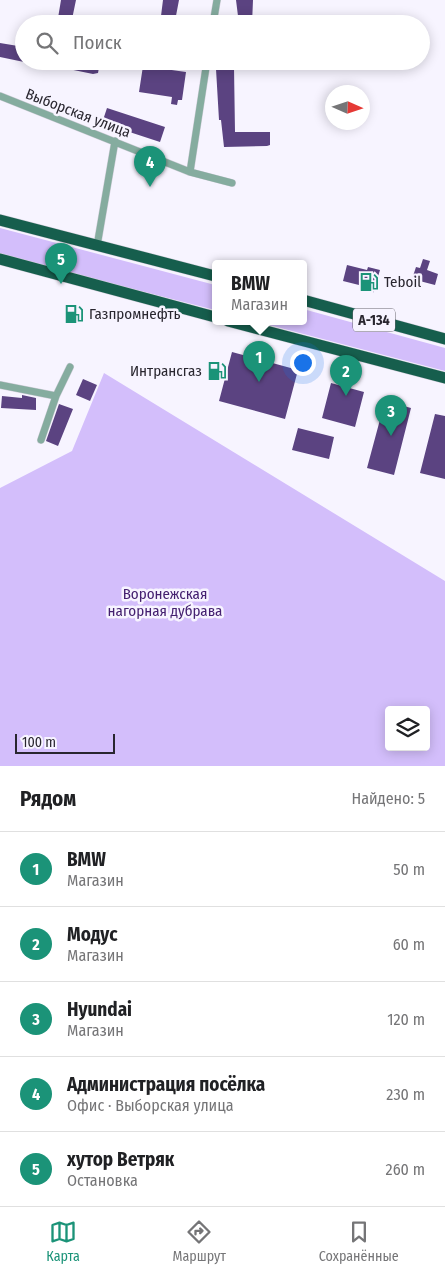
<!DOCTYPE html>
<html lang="ru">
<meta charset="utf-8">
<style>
body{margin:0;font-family:"Fira Sans Condensed",sans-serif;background:#f6f6f6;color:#202124}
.controls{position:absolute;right:15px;bottom:15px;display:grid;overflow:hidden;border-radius:5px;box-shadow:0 2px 12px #0003}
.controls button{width:45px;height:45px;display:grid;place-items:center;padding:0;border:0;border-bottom:1px solid #e0e0e0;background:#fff;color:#202124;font:25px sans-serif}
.compass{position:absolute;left:325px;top:85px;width:45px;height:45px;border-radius:50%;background:#fff;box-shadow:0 2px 12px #0003;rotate:93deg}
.scale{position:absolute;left:15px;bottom:12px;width:100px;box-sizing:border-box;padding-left:5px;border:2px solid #29262f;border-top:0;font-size:14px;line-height:18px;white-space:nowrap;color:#29262f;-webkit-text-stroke:4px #f7f4ff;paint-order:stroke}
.you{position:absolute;left:302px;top:362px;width:18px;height:18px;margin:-12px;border:4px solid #fff;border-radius:50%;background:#1a73e8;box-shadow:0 0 0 8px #1a73e833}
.badge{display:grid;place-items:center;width:32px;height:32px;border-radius:50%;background:#1b9378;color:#fff;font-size:16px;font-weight:700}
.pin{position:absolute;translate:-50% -41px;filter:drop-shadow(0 1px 2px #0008)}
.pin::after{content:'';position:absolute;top:26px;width:18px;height:15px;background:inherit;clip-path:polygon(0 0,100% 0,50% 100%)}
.popup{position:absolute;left:212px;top:260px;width:95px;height:65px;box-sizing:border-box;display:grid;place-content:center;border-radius:5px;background:#fff;filter:drop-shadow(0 1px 4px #0005);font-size:16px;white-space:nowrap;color:#757577}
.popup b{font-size:19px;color:#202124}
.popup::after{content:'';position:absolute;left:50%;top:100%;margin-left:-10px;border:10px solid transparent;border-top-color:#fff}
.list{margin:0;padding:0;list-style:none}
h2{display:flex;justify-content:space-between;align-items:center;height:65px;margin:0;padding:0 20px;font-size:21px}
h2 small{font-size:16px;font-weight:400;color:#757577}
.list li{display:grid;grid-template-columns:32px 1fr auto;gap:15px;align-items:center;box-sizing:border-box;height:75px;padding:0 20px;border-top:1px solid #e0e0e0}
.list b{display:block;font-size:19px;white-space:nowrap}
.list p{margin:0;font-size:16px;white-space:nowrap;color:#757577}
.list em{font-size:16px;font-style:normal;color:#757577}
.icon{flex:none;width:28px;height:28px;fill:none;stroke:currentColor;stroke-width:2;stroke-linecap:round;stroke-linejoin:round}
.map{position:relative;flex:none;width:445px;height:766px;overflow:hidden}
.search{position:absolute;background:#fff;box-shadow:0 2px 12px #0003;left:15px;right:15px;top:15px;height:55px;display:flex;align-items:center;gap:12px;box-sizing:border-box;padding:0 18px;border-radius:28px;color:#757577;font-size:19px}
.sheet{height:440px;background:#fff}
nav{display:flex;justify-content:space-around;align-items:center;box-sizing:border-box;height:70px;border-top:1px solid #e0e0e0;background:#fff;font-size:14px;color:#757577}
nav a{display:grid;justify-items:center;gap:2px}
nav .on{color:#1b9378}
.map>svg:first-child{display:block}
.green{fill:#d3befb;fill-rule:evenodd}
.building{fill:#5b4381}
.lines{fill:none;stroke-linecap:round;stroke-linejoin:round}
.minor-casing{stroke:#d2cfda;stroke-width:8}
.trunk-casing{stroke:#d2cfda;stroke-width:12}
.minor{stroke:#85ac9f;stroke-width:7}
.trunk{stroke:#165e4d;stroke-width:11}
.labels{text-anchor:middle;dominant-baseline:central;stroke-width:5;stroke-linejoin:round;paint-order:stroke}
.shield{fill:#f7f4ff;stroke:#67646d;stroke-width:1}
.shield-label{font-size:14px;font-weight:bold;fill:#29262f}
.street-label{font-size:15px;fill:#29262f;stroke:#f7f4ff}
.poi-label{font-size:15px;fill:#29262f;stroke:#f7f4ff;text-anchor:start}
.park-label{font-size:15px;fill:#442070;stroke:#f7f4ff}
</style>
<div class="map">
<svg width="445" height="766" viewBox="0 0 445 766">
<rect width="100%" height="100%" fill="#f7f4ff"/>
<!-- green -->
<path class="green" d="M0 228 215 285V310L0 255Z
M303 309 445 348V371L254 321H303Z
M104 373 445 581V766H0V488L72 451ZM389 710H426V747H389Z"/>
<!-- building -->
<path class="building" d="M61 0H76L71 24H57Z
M163 0H179L175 21 167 19 166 24H160Z
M236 0H253L252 24H239Z
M0 43 24 47V62L0 57Z
M45 61H95L100 62 98 73 93 74 44 64Z
M231 64V67H234L235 132H270V145L267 146 224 147 221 120H219L216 69 217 65Z
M143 66 186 72 182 100H178L177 105 171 104 172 97 139 92Z
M107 108 165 127 160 142 102 123Z
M423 259 430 261 427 270 438 274 435 285 412 279 416 267 420 268Z
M347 265 367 270 368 267 380 270 373 293 362 290 363 286 343 281Z
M232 352 298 370 285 419 219 401Z
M83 379 97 385 90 401 76 395Z
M331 383 364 392 355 427 322 418Z
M22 395 36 398V410L1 408 2 396 22 398Z
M385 401 411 408 394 475 367 468Z
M59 404 73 409 58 446 46 441Z
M435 414 445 416V479L420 473Z
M298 428 334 437 329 459 292 450Z"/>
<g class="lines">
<!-- minor casing -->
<g class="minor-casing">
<path id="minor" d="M213 24 217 0
M0 96 190 172 232 183
M190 172 207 61
M97 246 115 141
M0 385 56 396 70 367
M41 440 56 396"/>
</g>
<!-- trunk casing -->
<g class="trunk-casing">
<path id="trunk" d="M0 220 215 276
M0 259 215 317
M303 300 445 339
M228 321 445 378"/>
</g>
<!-- minor -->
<use href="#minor" class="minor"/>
<!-- trunk -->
<use href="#trunk" class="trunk"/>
</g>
<!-- icons -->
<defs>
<g id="fuel-bare" transform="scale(1.5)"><path d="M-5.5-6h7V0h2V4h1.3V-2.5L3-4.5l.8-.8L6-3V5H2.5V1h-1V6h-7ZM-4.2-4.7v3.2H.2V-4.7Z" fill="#1b9378" stroke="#f7f4ff" stroke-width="2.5" paint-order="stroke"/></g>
</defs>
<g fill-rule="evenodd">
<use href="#fuel-bare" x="369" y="282"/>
<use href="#fuel-bare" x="74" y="314"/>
<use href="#fuel-bare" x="217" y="371"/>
</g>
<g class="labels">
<!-- shield labels -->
<rect class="shield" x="353" y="308.5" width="42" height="23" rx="4"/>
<g class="shield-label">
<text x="374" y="320">А-134</text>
</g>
<!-- street labels -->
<g class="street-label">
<text transform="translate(78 113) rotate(21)">Выборская улица</text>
</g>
<!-- poi labels -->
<g class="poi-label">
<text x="384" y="282">Teboil</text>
<text x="89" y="314">Газпромнефть</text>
<text x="202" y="371" text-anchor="end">Интрансгаз</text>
</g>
<!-- park labels -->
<g class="park-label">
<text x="165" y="594">Воронежская<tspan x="165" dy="17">нагорная дубрава</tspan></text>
</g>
</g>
</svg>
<div class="controls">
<button><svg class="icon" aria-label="layers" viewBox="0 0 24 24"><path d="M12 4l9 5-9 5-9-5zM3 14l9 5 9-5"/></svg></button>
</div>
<svg class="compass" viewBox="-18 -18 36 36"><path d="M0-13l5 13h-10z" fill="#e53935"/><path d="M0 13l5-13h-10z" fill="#757577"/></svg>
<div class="scale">100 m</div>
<div class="you"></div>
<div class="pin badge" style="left:259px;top:382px">1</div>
<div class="popup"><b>BMW</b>Магазин</div>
<div class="pin badge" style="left:346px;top:396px">2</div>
<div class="pin badge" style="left:391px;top:436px">3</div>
<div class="pin badge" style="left:150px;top:187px">4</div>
<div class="pin badge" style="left:61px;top:284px">5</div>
<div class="search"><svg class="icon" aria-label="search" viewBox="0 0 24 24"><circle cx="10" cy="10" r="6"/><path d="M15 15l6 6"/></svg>Поиск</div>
</div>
<section class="sheet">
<h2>Рядом<small>Найдено: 5</small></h2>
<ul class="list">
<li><span class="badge">1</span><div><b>BMW</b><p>Магазин</p></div><em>50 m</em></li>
<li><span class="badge">2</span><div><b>Модус</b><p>Магазин</p></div><em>60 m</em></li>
<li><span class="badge">3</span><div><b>Hyundai</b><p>Магазин</p></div><em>120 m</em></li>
<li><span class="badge">4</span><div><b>Администрация посёлка</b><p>Офис · Выборская улица</p></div><em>230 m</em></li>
<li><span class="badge">5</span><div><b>хутор Ветряк</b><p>Остановка</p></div><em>260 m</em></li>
</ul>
</section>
<nav>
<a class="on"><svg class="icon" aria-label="map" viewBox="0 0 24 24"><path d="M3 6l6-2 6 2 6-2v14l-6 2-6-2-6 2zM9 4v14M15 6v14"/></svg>Карта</a>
<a><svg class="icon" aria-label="directions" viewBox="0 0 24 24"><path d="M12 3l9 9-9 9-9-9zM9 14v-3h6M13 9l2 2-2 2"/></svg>Маршрут</a>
<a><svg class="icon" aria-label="saved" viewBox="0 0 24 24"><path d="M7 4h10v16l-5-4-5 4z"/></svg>Сохранённые</a>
</nav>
